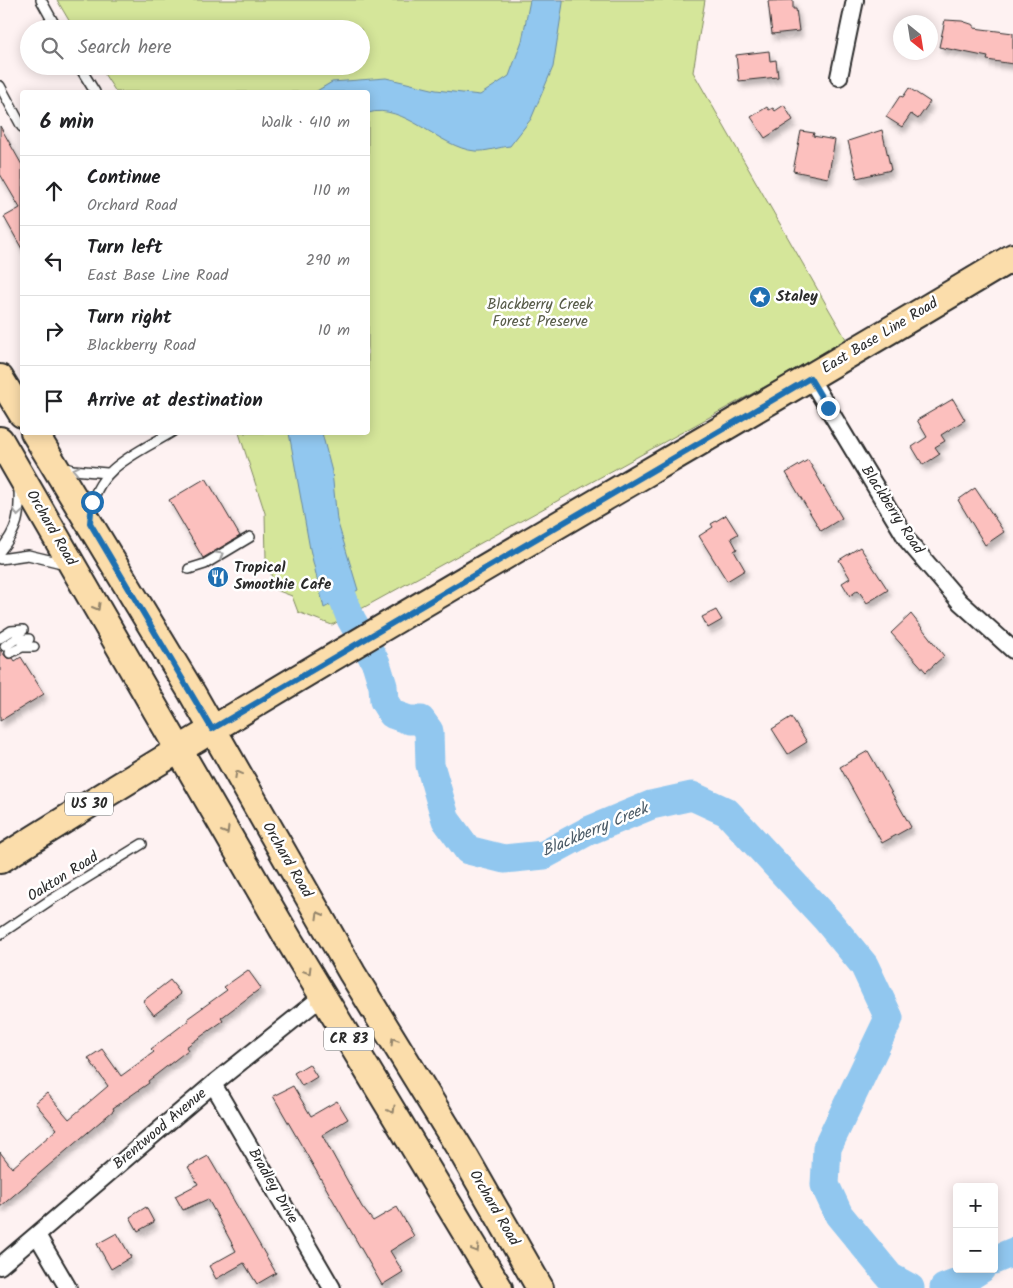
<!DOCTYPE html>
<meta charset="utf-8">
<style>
body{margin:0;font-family:Kalam,sans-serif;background:#f6f6f6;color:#202124}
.controls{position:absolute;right:15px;bottom:15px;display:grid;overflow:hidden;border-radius:5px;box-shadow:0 2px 12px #0003}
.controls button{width:45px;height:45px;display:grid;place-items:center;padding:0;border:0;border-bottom:1px solid #e0e0e0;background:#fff;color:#202124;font:25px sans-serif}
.compass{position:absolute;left:893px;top:15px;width:45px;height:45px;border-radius:50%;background:#fff;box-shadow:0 2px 12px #0003;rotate:150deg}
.stop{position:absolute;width:15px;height:15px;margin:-11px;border:4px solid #1f6fb2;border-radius:50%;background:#fff}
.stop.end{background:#1f6fb2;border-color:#fff;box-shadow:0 1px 5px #0008}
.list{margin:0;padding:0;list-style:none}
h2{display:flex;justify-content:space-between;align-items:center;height:65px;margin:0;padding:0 20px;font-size:21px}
h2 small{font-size:16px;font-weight:400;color:#757577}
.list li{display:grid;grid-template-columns:32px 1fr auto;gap:15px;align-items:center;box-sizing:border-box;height:70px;padding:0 20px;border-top:1px solid #e0e0e0}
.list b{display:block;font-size:19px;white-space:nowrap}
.list p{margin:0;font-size:16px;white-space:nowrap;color:#757577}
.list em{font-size:16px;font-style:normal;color:#757577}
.icon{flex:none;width:28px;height:28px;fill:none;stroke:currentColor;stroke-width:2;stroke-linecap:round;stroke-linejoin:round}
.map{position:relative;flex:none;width:1013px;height:1288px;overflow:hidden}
.search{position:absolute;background:#fff;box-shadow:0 2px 12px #0003;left:20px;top:20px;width:350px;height:55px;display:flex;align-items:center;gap:12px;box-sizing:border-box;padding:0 18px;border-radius:28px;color:#757577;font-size:19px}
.panel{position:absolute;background:#fff;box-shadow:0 2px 12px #0003;left:20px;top:90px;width:350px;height:345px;border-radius:5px}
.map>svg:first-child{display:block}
.green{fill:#d5e69a;stroke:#808862}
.water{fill:#91c7ef;stroke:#6889a1}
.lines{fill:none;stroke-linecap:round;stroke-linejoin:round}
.river{stroke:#91c7ef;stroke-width:29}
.building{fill:#fcc0be;stroke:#2b2b2b;filter:url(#shadow)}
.lane-casing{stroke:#2b2b2b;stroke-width:12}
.street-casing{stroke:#2b2b2b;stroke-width:20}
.primary-casing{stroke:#2b2b2b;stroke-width:30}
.lane{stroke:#fff;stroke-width:9}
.street{stroke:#fff;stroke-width:16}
.primary{stroke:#fbddab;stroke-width:26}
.oneway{stroke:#a0a0a0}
.oneway2{stroke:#93846b}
.route{stroke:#1f6fb2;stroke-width:6}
.labels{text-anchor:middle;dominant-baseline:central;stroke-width:5;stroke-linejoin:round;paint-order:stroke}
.shield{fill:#fff;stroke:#6b6b6b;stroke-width:1}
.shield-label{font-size:14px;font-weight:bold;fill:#2b2b2b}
.poi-label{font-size:15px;font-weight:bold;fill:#2b2b2b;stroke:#fff;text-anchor:start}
.park-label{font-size:15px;fill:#565a47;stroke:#fff}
.street-label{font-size:15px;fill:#2b2b2b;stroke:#fff}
.water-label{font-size:16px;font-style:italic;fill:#4a5a66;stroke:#fff}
</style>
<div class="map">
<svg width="1013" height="1288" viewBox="0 0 1013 1288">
<defs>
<filter id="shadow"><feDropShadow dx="3" dy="5.5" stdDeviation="2.5" flood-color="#0004"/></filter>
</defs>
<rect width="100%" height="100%" fill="#fef2f2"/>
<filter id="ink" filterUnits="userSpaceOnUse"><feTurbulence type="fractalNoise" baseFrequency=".02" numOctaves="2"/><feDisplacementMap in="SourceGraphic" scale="10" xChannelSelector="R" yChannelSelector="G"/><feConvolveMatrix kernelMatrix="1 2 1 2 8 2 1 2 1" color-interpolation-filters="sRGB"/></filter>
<g filter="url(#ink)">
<!-- green -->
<path class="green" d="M57 0H705L693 72 846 339 775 381 332 625 298 612 292 596 276 590 266 559 265 513 239 433 368 432V92H116L99 66H361V29H74Z"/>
<!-- water -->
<path class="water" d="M530 0H563V3L553 67 531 119 510 146C499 147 486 152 475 151 440 148 403 102 368 113V92H315L332 82 386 78 436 90 480 95 509 76 522 41Z
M289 433H322L332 472 337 520 358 590 324 608 310 549Z"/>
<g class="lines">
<!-- river -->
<path class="river" d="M329 562 351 619 376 663 383 686 384 701 392 714 409 720H421L429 731 430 765 446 820 468 850 504 859 544 855 588 831 651 805 692 796 727 812 827 920 864 965 889 1018 827 1148 825 1185 839 1215 890 1277 910 1288
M994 1260 1013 1252
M944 1288 960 1282 981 1269"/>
</g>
<!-- building -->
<path class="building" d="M793 0V9H796L799 31 772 34 768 1Z
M945 20 962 21 974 25V28L1013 33V64L987 60 988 57 939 47Z
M769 51 770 61 776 60 778 77 739 81 736 55Z
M909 88 930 102 918 119 911 114 902 127 886 117 900 96 903 97Z
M784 105 793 120 765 138 751 117 767 107 769 110 773 108 775 111Z
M0 126 22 165V249L4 217 20 208 0 174Z
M882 130 891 170 857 178 848 141Z
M801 131 814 133 813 136 835 140 828 178 793 171Z
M953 399 965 420 941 435 945 441 935 447 940 454 923 465 912 447 927 437 917 420Z
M808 460 842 518 821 531 786 473Z
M206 478 240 536 203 558 169 500Z
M975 488 1004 532 985 545 958 500Z
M726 515 738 534 731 538 737 549 734 551 745 570 727 581 699 536 713 527 711 524Z
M860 547 888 590 867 603 858 590 850 596 842 583 850 578 839 560Z
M716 610 722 620 708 628 702 617Z
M911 614 944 656 926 672 891 633Z
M0 650 7 658H13L15 661 21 657 44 694 0 721Z
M791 717 807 742 788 754 772 729Z
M868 751 911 827 882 843 840 767Z
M248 970 261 988 221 1018 223 1021 186 1047 188 1050 148 1081 149 1083 113 1108 114 1110 0 1207V1152L12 1168 57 1129 35 1103 47 1093 69 1119 108 1086 88 1058 102 1049 121 1076 154 1052 151 1049 189 1020 188 1018 227 990 224 987Z
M170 980 181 994 154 1015 143 1001Z
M309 1064 317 1077 302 1086 294 1073Z
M293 1086 311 1116 337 1101 348 1119 322 1135 362 1207 373 1221 397 1207 414 1236 390 1251 403 1272 382 1285 273 1096Z
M208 1156 276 1273 257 1284 244 1263 216 1279 209 1266 236 1251 208 1199 183 1210 175 1196 198 1184 188 1167Z
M146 1207 154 1222 138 1231 130 1217Z
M117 1233 131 1257 111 1269 97 1244Z"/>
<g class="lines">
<!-- lane casing -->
<g class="lane-casing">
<path id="lane" d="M41 0 57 29
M79 66 95 92
M0 86 22 127
M63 467 73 470 107 473
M91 512C95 468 138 453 172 432
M0 551C18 529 20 516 19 488
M0 559 28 555 66 564
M189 569 205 564 250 537
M0 638 11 631 23 630
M5 646 16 639H29
M10 653 22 647H34
M0 934 49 901 142 844"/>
</g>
<!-- street casing -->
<g class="street-casing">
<path id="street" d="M839 77 855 0
M810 378 908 541 960 602 1013 650
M213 1084 332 1288
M37 1235 68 1288
M0 1266 213 1084 323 996"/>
</g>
<!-- primary casing -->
<g class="primary-casing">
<path id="primary" d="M0 378 22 414
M34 432 192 693 352 973 465 1157 540 1288
M0 440 289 940 499 1288
M0 860C333 651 676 459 1013 257"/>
</g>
<!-- lane -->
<use href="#lane" class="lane"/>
<!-- street -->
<use href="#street" class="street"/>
<!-- primary -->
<use href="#primary" class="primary"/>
</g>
<!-- one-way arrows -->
<defs><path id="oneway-chevron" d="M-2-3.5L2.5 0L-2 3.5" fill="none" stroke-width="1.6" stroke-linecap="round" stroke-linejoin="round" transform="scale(1.25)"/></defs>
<g class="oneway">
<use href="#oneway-chevron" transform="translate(76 470) rotate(-168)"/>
<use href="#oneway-chevron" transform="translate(18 513) rotate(99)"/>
<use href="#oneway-chevron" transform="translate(220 555) rotate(-31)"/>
</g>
<g class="oneway2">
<use href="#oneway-chevron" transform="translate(97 607) rotate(60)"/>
<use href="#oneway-chevron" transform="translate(238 774) rotate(-119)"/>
<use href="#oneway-chevron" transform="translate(226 831) rotate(60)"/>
<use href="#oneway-chevron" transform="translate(319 915) rotate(-120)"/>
<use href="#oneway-chevron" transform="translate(308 971) rotate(59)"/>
<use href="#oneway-chevron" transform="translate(394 1041) rotate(-122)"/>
<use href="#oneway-chevron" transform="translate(392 1110) rotate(59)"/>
<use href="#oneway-chevron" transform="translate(476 1249) rotate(59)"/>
</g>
</g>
<g class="lines" filter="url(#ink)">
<!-- route -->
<path class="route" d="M92 502 90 523 212 729 810 378 828 408"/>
</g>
<!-- icons -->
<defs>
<g id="sight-disc" transform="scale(1.125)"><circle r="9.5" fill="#1f6fb2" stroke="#fff"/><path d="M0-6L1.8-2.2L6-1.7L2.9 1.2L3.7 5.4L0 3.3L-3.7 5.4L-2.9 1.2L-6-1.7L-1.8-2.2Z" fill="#fff"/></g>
<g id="restaurant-disc" transform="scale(1.125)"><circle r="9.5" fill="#1f6fb2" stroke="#fff"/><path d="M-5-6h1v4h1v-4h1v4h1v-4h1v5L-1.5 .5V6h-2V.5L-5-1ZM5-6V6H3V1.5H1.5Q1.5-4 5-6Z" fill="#fff"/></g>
</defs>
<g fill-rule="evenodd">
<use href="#sight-disc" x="760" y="297"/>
<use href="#restaurant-disc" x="218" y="577"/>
</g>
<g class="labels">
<!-- shield labels -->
<g class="shield">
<rect x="65" y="792.5" width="48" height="23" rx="4"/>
<rect x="324" y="1027.5" width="50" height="23" rx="4"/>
</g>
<g class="shield-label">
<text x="89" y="804">US 30</text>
<text x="349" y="1039">CR 83</text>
</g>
<!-- poi labels -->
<g class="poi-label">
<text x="776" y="297">Staley</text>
<text x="234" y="568">Tropical<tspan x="234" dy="17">Smoothie Cafe</tspan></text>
</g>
<!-- park labels -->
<g class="park-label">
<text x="540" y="305">Blackberry Creek<tspan x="540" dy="17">Forest Preserve</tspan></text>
</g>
<!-- street labels -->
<g class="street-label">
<text transform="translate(880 336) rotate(-31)">East Base Line Road</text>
<text transform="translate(892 510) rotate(57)">Blackberry Road</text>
<text transform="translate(51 528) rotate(60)">Orchard Road</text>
<text transform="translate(287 860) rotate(60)">Orchard Road</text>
<text transform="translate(63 877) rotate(-32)">Oakton Road</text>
<text transform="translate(160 1129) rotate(-40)">Brentwood Avenue</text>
<text transform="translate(273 1186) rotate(60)">Bradley Drive</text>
<text transform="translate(494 1208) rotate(60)">Orchard Road</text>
</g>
<!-- water labels -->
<g class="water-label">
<text transform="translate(595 830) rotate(-23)">Blackberry Creek</text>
</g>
</g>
</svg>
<div class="controls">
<button>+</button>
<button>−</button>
</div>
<svg class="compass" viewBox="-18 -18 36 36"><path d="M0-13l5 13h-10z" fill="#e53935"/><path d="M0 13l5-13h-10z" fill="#757577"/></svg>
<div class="stop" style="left:92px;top:502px"></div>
<div class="stop end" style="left:828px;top:408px"></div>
<div class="search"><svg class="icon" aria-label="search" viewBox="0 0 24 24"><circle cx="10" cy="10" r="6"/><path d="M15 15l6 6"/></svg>Search here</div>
<section class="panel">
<h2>6 min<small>Walk · 410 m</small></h2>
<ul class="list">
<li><svg class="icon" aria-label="ahead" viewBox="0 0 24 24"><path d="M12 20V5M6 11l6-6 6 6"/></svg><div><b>Continue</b><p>Orchard Road</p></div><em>110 m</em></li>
<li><svg class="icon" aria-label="left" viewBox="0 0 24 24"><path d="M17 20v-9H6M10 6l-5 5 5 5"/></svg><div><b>Turn left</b><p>East Base Line Road</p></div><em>290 m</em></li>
<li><svg class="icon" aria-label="right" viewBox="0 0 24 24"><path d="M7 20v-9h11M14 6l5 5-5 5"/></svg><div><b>Turn right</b><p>Blackberry Road</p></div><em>10 m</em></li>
<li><svg class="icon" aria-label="arrive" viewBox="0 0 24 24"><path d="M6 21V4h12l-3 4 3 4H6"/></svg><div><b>Arrive at destination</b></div></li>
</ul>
</section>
</div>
